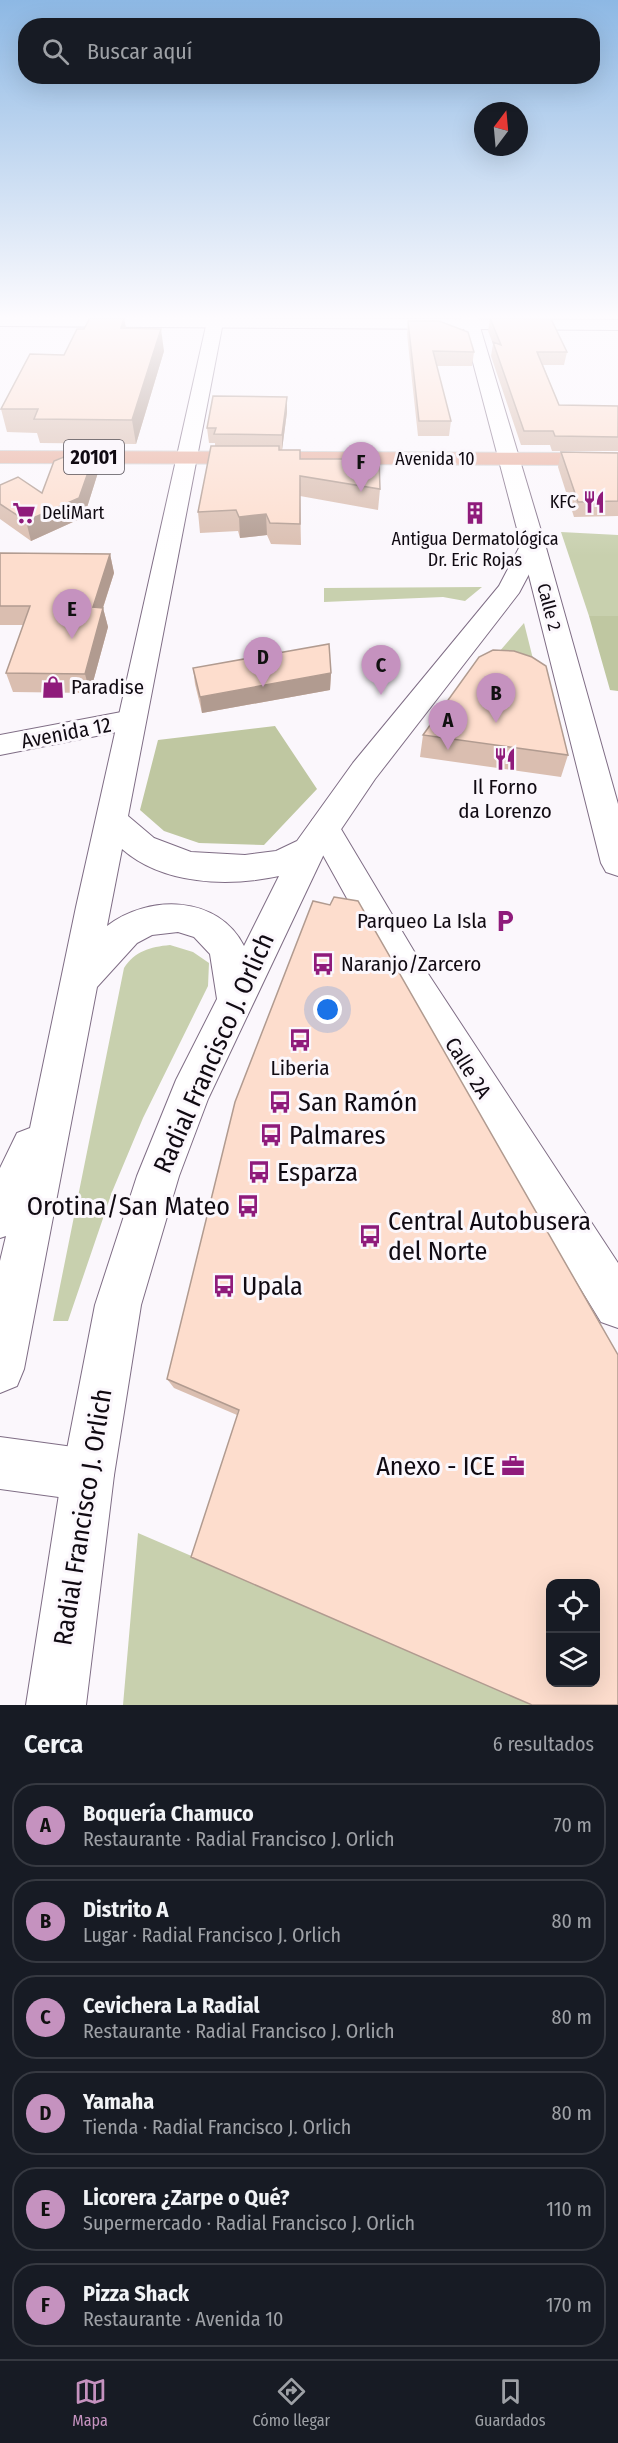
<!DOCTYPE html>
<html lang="es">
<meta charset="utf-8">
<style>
body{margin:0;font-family:"Fira Sans Condensed",sans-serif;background:#20242c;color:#f1f3f6}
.controls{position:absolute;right:18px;bottom:18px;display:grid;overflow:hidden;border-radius:12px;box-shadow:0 6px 24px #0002}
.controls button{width:54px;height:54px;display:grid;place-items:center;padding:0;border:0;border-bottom:2px solid #363941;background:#171b24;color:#f1f3f6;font:30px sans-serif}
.compass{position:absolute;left:474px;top:102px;width:54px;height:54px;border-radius:50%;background:#171b24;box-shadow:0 6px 24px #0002;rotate:16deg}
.you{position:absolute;left:328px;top:1010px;width:21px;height:21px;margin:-15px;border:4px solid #fff;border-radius:50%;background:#1a73e8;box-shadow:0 0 0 9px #1a73e833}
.badge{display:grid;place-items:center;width:39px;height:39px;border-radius:50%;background:#c592bf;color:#111;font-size:20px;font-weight:700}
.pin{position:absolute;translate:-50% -50px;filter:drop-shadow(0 2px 3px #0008)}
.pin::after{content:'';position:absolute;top:32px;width:21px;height:18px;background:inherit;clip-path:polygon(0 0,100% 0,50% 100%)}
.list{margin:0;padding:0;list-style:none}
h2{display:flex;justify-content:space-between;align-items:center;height:78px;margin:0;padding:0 24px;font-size:26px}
h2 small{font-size:20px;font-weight:400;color:#9ea1a6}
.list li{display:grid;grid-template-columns:39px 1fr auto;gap:18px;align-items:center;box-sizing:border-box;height:84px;margin:0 12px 12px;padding:0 12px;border:2px solid #363941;border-radius:24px}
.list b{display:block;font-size:22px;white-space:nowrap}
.list p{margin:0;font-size:20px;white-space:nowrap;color:#9ea1a6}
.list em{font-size:20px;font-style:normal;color:#9ea1a6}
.icon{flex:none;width:33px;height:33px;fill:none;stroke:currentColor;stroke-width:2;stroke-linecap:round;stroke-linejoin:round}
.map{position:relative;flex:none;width:618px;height:1705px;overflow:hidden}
.search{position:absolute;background:#171b24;box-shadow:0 6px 24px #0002;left:18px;right:18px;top:18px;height:66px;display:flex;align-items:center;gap:15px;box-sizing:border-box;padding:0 21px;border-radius:24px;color:#9ea1a6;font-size:22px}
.sheet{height:654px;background:#171b24}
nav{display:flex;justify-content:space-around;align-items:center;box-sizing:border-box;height:84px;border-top:2px solid #363941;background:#171b24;font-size:16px;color:#9ea1a6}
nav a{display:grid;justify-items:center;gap:3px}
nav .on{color:#c592bf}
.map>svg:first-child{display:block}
.green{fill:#c8d0ae}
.forest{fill:#bfc7a1}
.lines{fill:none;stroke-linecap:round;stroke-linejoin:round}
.street-casing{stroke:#7f6d85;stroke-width:2}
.secondary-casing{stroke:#7f6d85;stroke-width:2}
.primary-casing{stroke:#d4d3d4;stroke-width:2}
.street{fill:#fff;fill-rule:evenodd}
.secondary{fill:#fff;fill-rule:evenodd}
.primary{fill:#e9b2a1;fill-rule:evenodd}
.wall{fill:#dabeb0}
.shaded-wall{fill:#b19b90}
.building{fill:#fdddcd;stroke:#b19b90;stroke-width:1.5;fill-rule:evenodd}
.labels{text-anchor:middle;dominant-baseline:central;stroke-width:6;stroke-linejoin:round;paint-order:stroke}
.far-street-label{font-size:18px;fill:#100a12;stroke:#fbf7fc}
.far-poi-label{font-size:18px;fill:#100a12;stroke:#fbf7fc;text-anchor:end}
.shield{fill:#fbf7fc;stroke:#565158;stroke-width:1.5}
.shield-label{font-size:20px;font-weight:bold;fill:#100a12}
.poi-label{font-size:21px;fill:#100a12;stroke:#fbf7fc;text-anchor:start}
.street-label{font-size:21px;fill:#100a12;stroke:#fbf7fc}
.near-street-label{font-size:26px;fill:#100a12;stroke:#fbf7fc}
.near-poi-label{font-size:26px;fill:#100a12;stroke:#fbf7fc;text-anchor:start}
</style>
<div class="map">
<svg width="618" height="1705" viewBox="0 0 618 1705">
<rect width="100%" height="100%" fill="#fbf7fc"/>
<!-- green -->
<path class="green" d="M561 532 618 535V616H589Z
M482 587 465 601 443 597 324 602V588Z
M524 623 538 679 486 667Z
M170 945 193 952 209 963 208 986 143 1118 112 1192 68 1321H53L124 968C135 951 150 947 170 945Z
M138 1533 538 1705H123Z"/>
<!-- forest -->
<path class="forest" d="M589 616H618V691L610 690Z
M275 726 317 789 264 845 199 843 164 831 140 810 158 740Z"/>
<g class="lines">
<!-- street casing -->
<g class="street-casing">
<path id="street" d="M0 317 618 320V330L0 326Z
M533 537 541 539 545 544 618 804V876L606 872 601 863 521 544 525 539Z
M132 710 142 713 146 720 142 727 0 755V735Z
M324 816 335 819 421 963 618 1263V1328L601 1322 395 985 308 828 313 819Z
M0 1437 88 1449 106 1457 114 1475 106 1493 88 1501 0 1489Z"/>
</g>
<!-- secondary casing -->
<g class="secondary-casing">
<path id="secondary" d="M208 317H224L128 816 154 838 191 852 245 855 276 851 297 841 353 763 499 586 521 544 461 317H477L545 544 519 593 375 779 323 856 208 1099 179 1176 141 1305 114 1475 86 1705H26L62 1475 95 1305 137 1176 176 1080 217 999 210 954 194 937 178 932 152 935 137 943 97 987 24 1369 17 1386 0 1393V1261L6 1236 0 1238V1168L17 1133 30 1128 76 907ZM122 849C163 885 228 887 279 876L244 946C218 895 149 894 107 926Z"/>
</g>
<!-- primary casing -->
<g class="primary-casing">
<path id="primary" d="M0 451 618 453V465L0 463Z"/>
</g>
<!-- street -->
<use href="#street" class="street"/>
<!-- secondary -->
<use href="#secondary" class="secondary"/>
<!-- primary -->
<use href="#primary" class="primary"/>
</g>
<!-- wall -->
<path class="wall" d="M124 318 126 328 164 351 136 444 40 443 37 433 7 432 1 409 64 355 84 329Z
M490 318 567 352 564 365H543L559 405 618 406V451H552L550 445H521L491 356 493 344 488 331Z
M408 321 474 352 472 366H437L451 421 449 436H418L407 334Z
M287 412 282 450H280L380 489 378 510 300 496 301 545 271 544 267 535 240 538 238 531 200 533 198 512 215 446V443H209L207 428Z
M561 452 618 453V516L574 517 558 467Z
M100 466 84 517 31 541 0 519V485L42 493Z
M0 553 110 554 114 573 103 608 108 627 90 693 13 692 6 673 24 625H0Z
M193 668 331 673 330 690 202 713 195 684Z
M423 735 568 755 561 777 420 757Z
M358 901 237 1415 174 1388 167 1379 330 905Z"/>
<!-- shaded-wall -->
<path class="shaded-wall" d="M124 318 128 339 121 328Z
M161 329 164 351 136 444 132 420Z
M287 397V412L282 450V435Z
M97 447 100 466 84 517 31 541 26 521Z
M266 514 267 535 240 538 239 517Z
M110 554 114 573 97 626 93 607Z
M103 608 108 627 90 693 85 674Z
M331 673 330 690 202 713 200 697Z"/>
<!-- building -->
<path class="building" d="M90 318H124L121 328 161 329 132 420 34 419 38 409H1L30 354 64 355 77 329H84Z
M490 318 551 319 567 352H537L559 405 618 406V437L555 436 553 431H524L493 342 501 345Z
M408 321H439L468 332 474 352 433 351 451 421H419Z
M213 396 287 397 282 435 214 434 216 428H207Z
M211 446H279V450H300V459H379L380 489 300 476V524L270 523 266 514 239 517 236 510 198 512Z
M88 447H97L79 498 26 521 0 504V485L18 477 42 493 54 461Z
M561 452 618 453V501L578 502Z
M0 553 110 554 93 607 103 608 85 674 6 673 30 606H0Z
M329 644 331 673 200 697 193 668Z
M493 650 514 651 532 657 546 666 568 755 423 735 479 657Z
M334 897 358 901 618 1355V1705H532L191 1557 239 1410 167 1379 235 1102 313 901 330 905ZM550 1584H596V1683H550Z"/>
<!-- sky -->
<linearGradient id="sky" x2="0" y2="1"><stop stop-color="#8db8e4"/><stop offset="0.57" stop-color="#fdfbfe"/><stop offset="1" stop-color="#fdfbfe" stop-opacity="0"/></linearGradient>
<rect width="618" height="556" fill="url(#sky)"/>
<!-- icons -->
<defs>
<g id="restaurant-bare" transform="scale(1.8)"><path d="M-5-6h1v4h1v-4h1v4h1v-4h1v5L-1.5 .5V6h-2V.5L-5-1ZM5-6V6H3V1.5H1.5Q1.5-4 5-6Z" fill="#8f1b7b" stroke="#fbf7fc" stroke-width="2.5" paint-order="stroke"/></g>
<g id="supermarket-bare" transform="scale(1.8)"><path d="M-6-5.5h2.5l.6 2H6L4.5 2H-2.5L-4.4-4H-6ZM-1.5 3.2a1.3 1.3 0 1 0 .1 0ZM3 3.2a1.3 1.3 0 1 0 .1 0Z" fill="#8f1b7b" stroke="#fbf7fc" stroke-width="2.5" paint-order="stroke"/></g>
<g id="building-bare" transform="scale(1.8)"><path d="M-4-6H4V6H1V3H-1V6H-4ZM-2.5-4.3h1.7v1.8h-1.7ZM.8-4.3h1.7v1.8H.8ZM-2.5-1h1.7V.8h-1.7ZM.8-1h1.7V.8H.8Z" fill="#8f1b7b" stroke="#fbf7fc" stroke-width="2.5" paint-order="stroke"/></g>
<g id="shop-bare" transform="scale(1.8)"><path d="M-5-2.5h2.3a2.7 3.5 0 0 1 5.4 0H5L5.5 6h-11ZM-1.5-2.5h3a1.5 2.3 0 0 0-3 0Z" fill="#8f1b7b" stroke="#fbf7fc" stroke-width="2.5" paint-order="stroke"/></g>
<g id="parking-bare" transform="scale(1.8)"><path d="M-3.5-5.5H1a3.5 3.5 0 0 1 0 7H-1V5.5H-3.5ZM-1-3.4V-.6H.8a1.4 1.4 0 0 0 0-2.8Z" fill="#8f1b7b" stroke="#fbf7fc" stroke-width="2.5" paint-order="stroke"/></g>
<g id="bus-bare" transform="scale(1.8)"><path d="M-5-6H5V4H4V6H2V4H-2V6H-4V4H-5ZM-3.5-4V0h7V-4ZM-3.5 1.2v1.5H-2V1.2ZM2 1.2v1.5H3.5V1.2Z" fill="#8f1b7b" stroke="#fbf7fc" stroke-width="2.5" paint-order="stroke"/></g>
<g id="office-bare" transform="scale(1.8)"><path d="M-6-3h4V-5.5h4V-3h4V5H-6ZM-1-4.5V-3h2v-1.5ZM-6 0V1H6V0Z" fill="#8f1b7b" stroke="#fbf7fc" stroke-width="2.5" paint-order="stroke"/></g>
</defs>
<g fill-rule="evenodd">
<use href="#restaurant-bare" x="594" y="502"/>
<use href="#supermarket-bare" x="24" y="513"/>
<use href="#building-bare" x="475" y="513"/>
<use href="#shop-bare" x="53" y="687"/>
<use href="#restaurant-bare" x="505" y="759"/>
<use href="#parking-bare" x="505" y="921"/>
<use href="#bus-bare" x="323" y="964"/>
<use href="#bus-bare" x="300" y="1040"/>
<use href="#bus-bare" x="280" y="1102"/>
<use href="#bus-bare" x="271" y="1135"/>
<use href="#bus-bare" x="259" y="1172"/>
<use href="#bus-bare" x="248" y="1206"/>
<use href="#bus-bare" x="370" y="1236"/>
<use href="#bus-bare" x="224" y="1286"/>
<use href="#office-bare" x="513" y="1466"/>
</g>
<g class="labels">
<!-- far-street labels -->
<g class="far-street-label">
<text x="435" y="459">Avenida 10</text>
<text transform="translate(549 607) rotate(75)">Calle 2</text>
</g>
<!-- far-poi labels -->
<g class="far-poi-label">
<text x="576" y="502">KFC</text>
<text x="42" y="513" text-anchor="start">DeliMart</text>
<text x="475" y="539" text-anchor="middle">Antigua Dermatológica<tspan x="475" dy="21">Dr. Eric Rojas</tspan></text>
</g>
<!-- shield labels -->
<rect class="shield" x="64" y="440" width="60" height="34" rx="4.5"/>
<g class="shield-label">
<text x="94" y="457">20101</text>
</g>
<!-- poi labels -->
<g class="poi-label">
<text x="71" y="687">Paradise</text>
<text x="505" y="787" text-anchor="middle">Il Forno<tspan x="505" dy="24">da Lorenzo</tspan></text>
<text x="487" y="921" text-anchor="end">Parqueo La Isla</text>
<text x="341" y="964">Naranjo/Zarcero</text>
<text x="300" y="1068" text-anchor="middle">Liberia</text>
</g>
<!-- street labels -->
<g class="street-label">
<text transform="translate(66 733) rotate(-11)">Avenida 12</text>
<text transform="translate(468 1068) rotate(58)">Calle 2A</text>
</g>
<!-- near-street labels -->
<g class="near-street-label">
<text transform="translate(214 1053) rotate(-66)">Radial Francisco J. Orlich</text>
<text transform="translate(83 1517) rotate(-81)">Radial Francisco J. Orlich</text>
</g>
<!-- near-poi labels -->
<g class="near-poi-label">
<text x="298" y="1102">San Ramón</text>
<text x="289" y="1135">Palmares</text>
<text x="277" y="1172">Esparza</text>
<text x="230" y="1206" text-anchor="end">Orotina/San Mateo</text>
<text x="388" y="1221">Central Autobusera<tspan x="388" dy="30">del Norte</tspan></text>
<text x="242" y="1286">Upala</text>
<text x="495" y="1466" text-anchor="end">Anexo - ICE</text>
</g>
</g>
</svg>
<div class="controls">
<button><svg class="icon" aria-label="locate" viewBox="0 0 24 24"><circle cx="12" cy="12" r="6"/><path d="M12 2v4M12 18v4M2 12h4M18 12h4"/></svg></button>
<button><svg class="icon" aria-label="layers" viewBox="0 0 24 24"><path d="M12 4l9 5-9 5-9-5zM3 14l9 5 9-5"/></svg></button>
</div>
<svg class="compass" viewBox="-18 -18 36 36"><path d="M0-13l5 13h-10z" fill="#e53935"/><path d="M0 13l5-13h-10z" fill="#9ea1a6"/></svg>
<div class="you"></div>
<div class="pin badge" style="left:448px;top:750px">A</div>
<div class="pin badge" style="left:496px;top:723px">B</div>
<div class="pin badge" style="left:381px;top:695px">C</div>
<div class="pin badge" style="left:263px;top:687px">D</div>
<div class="pin badge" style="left:72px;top:639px">E</div>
<div class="pin badge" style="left:361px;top:492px">F</div>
<div class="search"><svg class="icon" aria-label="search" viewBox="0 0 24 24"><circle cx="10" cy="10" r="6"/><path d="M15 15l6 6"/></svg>Buscar aquí</div>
</div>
<section class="sheet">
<h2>Cerca<small>6 resultados</small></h2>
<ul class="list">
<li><span class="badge">A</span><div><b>Boquería Chamuco</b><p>Restaurante · Radial Francisco J. Orlich</p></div><em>70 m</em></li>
<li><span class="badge">B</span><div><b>Distrito A</b><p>Lugar · Radial Francisco J. Orlich</p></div><em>80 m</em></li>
<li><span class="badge">C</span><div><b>Cevichera La Radial</b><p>Restaurante · Radial Francisco J. Orlich</p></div><em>80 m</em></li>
<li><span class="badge">D</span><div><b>Yamaha</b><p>Tienda · Radial Francisco J. Orlich</p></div><em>80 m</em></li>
<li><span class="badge">E</span><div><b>Licorera ¿Zarpe o Qué?</b><p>Supermercado · Radial Francisco J. Orlich</p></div><em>110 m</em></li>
<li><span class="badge">F</span><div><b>Pizza Shack</b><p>Restaurante · Avenida 10</p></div><em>170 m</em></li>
</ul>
</section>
<nav>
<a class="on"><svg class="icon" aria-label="map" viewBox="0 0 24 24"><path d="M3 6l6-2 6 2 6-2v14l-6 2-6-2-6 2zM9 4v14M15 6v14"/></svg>Mapa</a>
<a><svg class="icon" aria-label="directions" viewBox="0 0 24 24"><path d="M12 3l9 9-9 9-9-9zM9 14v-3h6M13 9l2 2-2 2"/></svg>Cómo llegar</a>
<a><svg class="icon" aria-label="saved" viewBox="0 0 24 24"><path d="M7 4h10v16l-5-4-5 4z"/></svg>Guardados</a>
</nav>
